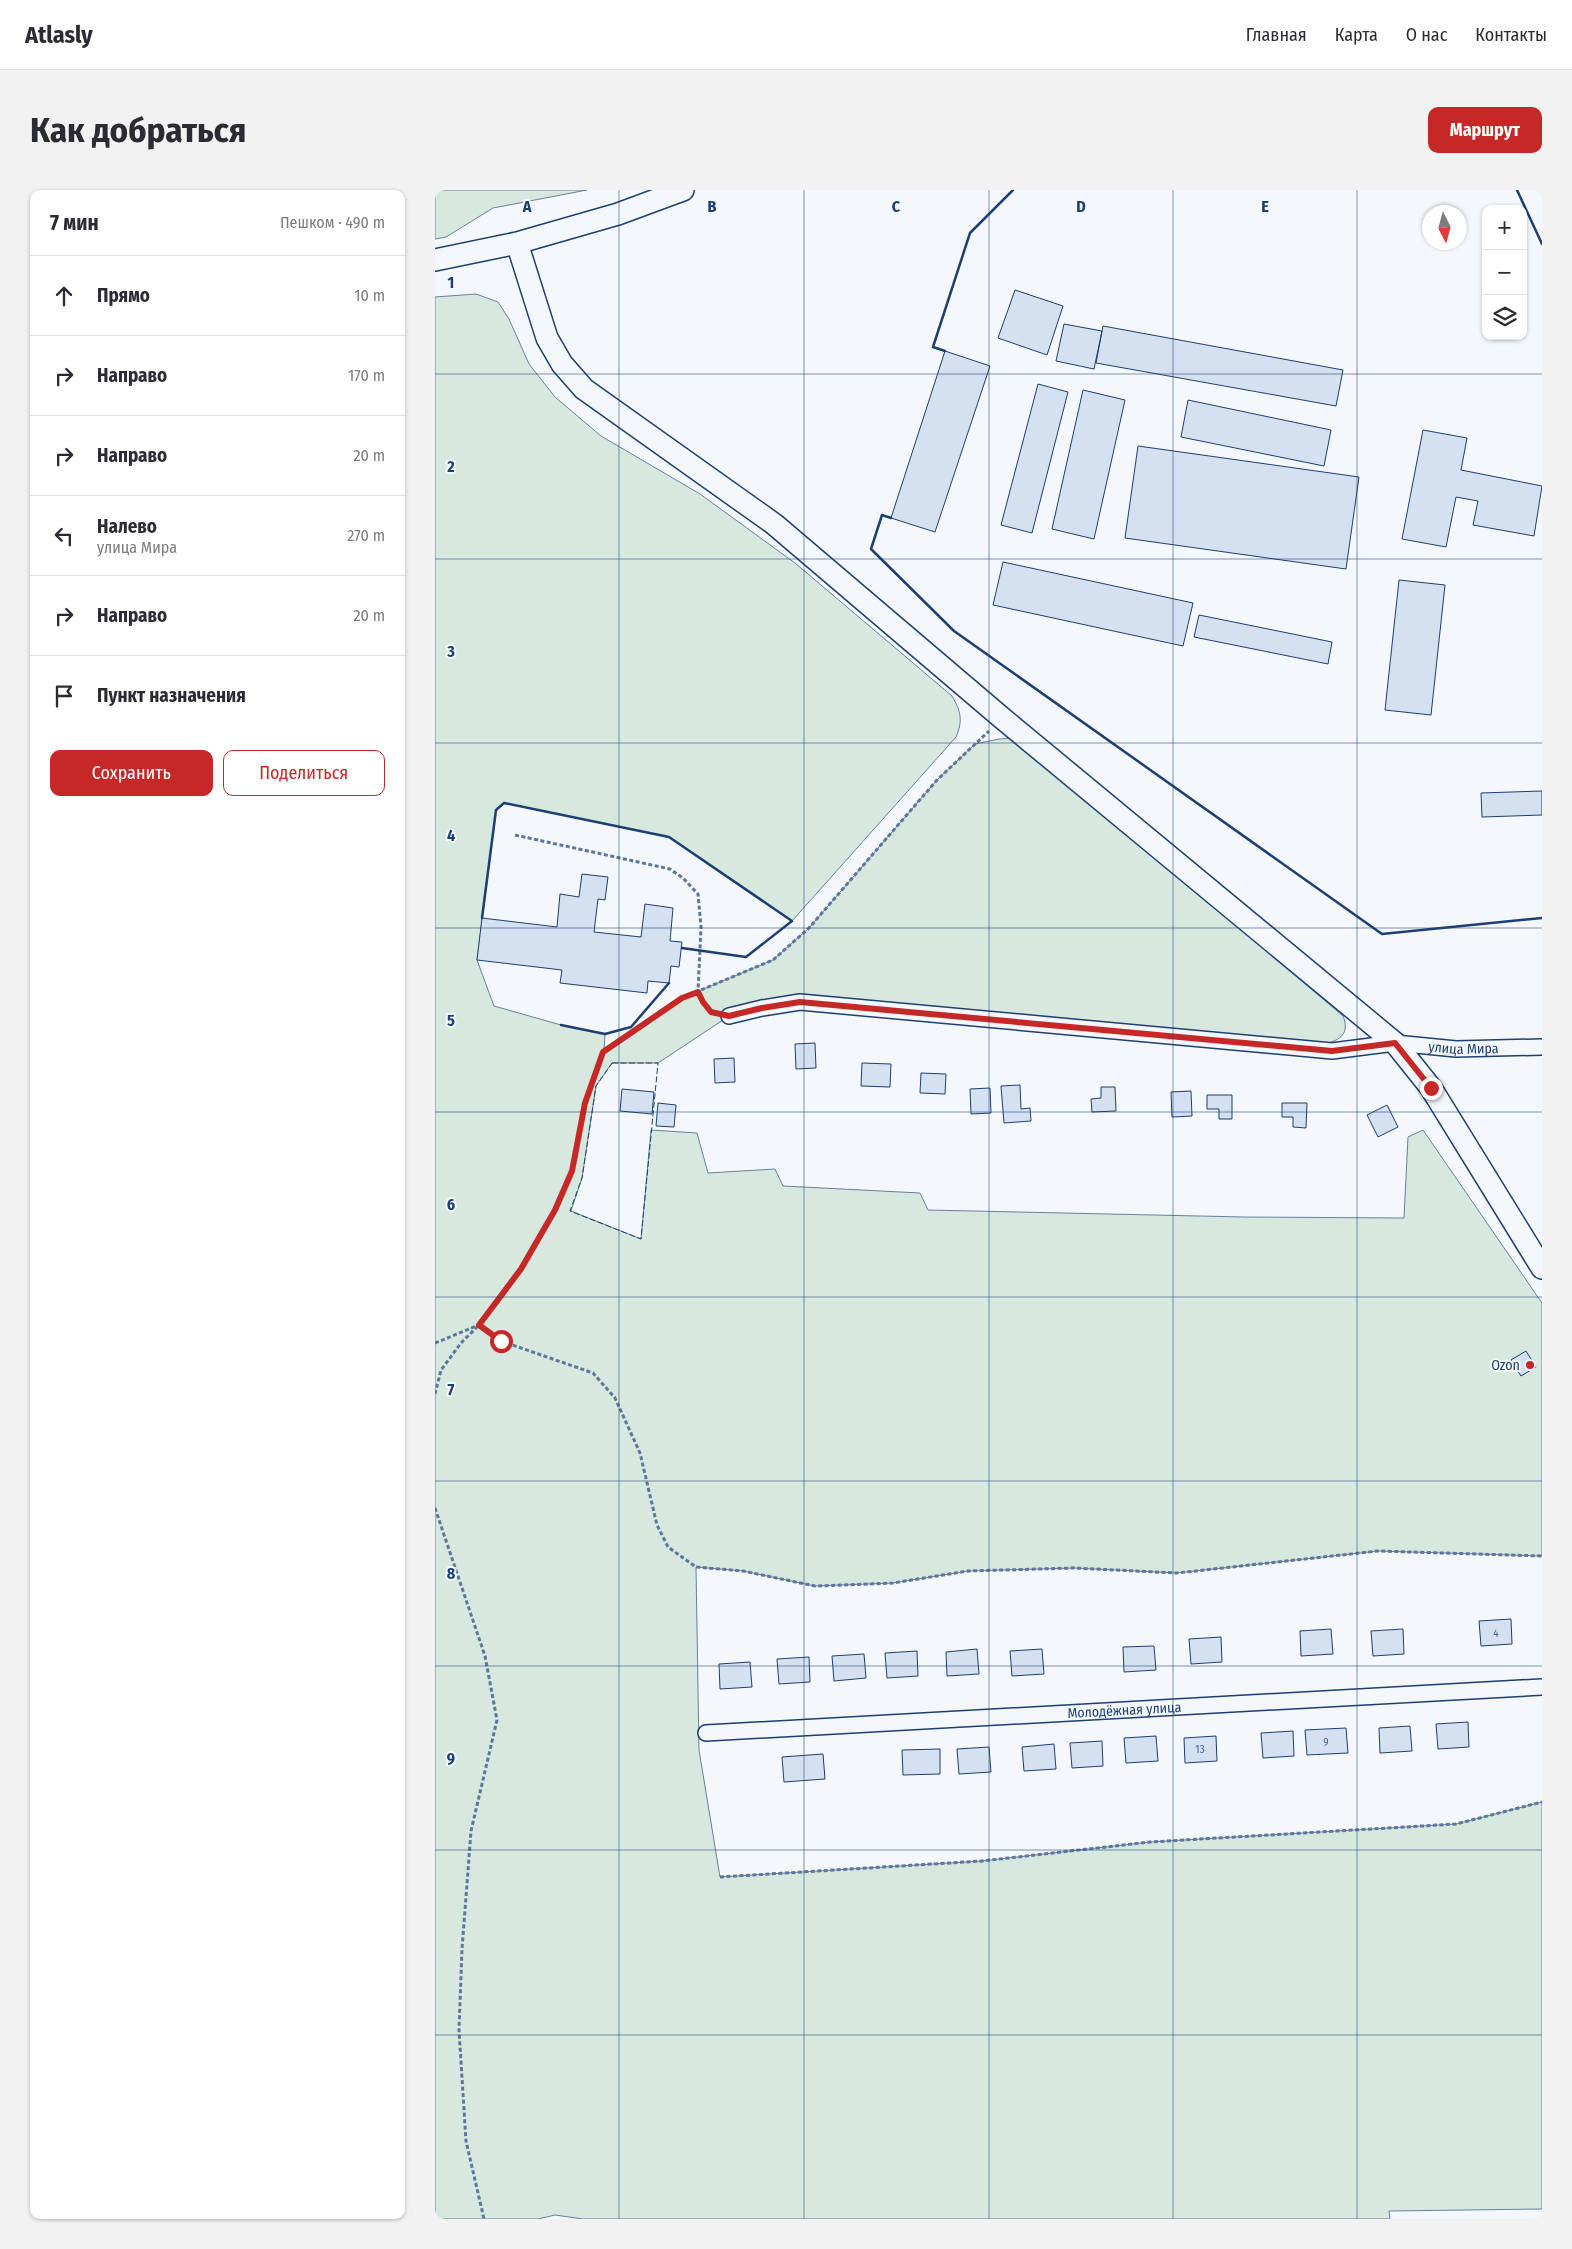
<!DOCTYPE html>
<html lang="ru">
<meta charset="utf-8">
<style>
body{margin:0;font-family:"Fira Sans Condensed",sans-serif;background:#f2f2f3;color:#2b2b33}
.controls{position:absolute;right:15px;top:15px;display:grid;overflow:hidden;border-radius:10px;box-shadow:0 1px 4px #0004}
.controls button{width:45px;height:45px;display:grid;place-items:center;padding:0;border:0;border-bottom:1px solid #e1e1e2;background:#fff;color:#2b2b33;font:25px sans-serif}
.compass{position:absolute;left:987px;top:15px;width:45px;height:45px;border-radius:50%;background:#fff;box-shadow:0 1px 4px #0004;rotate:174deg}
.stop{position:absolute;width:15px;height:15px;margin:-11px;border:4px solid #c62828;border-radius:50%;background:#fff}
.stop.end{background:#c62828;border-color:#fff;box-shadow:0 1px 5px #0008}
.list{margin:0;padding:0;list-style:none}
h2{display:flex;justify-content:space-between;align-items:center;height:65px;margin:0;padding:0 20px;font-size:21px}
h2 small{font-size:16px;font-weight:400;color:#7c7c81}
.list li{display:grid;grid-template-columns:32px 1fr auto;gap:15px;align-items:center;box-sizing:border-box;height:80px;padding:0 20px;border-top:1px solid #e1e1e2}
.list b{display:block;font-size:19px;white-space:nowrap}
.list p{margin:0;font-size:16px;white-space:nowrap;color:#7c7c81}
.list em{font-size:16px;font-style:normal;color:#7c7c81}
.actions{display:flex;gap:10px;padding:15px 20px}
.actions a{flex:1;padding:11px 0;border:1px solid #c62828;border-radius:10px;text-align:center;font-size:18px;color:#c62828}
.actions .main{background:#c62828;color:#fff}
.icon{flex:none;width:28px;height:28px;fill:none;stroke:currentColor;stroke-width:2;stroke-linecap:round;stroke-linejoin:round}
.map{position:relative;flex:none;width:1107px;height:2029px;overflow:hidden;border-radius:10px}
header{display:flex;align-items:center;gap:30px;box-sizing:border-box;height:70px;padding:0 25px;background:#fff;border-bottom:1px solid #e1e1e2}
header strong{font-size:24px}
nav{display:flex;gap:28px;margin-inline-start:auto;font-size:18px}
.intro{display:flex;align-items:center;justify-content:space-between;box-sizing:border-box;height:120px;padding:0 30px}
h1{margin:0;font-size:35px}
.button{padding:12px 22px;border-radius:10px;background:#c62828;color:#fff;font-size:18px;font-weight:700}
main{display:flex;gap:30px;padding:0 30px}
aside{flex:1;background:#fff;border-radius:10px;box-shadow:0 1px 4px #0004}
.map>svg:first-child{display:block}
.green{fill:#d7e8df;stroke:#687fa3}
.building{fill:#d5e0f0;stroke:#1d3f73}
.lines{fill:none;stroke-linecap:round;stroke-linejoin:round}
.street-casing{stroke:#1d3f73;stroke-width:18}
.secondary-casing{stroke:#1d3f73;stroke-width:24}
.path{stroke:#5e769c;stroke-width:3;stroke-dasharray:4 2.5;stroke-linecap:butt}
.street{stroke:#f4f7fb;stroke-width:15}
.secondary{stroke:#f4f7fb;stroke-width:21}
.fence{stroke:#1d3f73;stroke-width:1;stroke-dasharray:6 2.5;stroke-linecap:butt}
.wall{stroke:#1d3f73;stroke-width:2.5}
.route{stroke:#c62828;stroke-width:6}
.grid{fill:none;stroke:#1d3f73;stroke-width:1;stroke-opacity:0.55}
.poi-dot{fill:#c62828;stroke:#f4f7fb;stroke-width:2}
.labels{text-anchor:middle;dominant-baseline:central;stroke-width:4;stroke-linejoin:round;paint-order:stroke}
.number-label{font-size:11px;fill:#4b6792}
.street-label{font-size:14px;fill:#1d3f73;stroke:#f4f7fb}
.poi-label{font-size:14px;fill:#1d3f73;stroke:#f4f7fb;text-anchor:end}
.grid-label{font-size:16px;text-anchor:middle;font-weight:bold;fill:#1d3f73;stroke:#f4f7fb;stroke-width:4;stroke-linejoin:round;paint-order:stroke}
</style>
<header>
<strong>Atlasly</strong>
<nav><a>Главная</a><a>Карта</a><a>О нас</a><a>Контакты</a></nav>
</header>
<div class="intro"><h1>Как добраться</h1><a class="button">Маршрут</a></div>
<main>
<aside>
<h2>7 мин<small>Пешком · 490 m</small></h2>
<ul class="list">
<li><svg class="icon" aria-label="ahead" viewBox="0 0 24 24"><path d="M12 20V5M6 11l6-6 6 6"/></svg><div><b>Прямо</b></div><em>10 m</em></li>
<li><svg class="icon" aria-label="right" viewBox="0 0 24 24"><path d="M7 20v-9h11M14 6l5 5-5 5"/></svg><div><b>Направо</b></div><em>170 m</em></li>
<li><svg class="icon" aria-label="right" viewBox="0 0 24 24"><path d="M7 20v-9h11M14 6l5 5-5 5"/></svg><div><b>Направо</b></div><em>20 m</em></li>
<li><svg class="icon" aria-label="left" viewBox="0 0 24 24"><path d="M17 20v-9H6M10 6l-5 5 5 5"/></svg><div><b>Налево</b><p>улица Мира</p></div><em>270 m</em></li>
<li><svg class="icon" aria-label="right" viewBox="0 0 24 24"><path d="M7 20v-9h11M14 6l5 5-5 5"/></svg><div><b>Направо</b></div><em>20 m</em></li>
<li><svg class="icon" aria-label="arrive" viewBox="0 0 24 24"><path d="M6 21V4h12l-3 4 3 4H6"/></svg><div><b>Пункт назначения</b></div></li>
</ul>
<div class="actions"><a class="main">Сохранить</a><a>Поделиться</a></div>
</aside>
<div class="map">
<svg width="1107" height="2029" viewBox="0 0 1107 2029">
<rect width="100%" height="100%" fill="#f4f7fb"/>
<!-- green -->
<path class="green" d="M0 0H152L58 18 11 47 0 49Z
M41 104 63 112 74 129 94 174 120 207 166 246 265 304 360 373 517 506C526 521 528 531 521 547L357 731 234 647 69 613 61 620 42 770 59 816 126 835 170 844 169 862 247 808 338 770 374 738 502 590 540 554 564 549 581 548 908 826C914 841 908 849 893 853L365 812 294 826 223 873H177L161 896 147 988 136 1021 206 1049 216 940 262 943 273 983 340 979 348 996 485 1003 493 1020 809 1027 969 1028 973 947 988 940 1107 1113V1366L943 1361 742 1383 639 1378 533 1381 458 1393 380 1396 308 1381 261 1377 264 1560 285 1687 547 1671 715 1652 1021 1634 1107 1612V2019L954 2021 955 2029H148L120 2025 103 2029H0V107Z"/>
<!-- building -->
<path class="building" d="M580 100 628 116 612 165 563 148Z
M629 134 667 141 659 179 621 171Z
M668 136 908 180 901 216 661 173Z
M510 161 555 176 500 342 456 328Z
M603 194 633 202 597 343 566 335Z
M648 200 690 210 659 349 617 339Z
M753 210 896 240 889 276 746 247Z
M988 240 1032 248 1026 280 1107 296 1099 346 1038 335 1043 311 1021 307 1011 357 967 349Z
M703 256 924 287 911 379 690 348Z
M568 372 758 413 748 456 558 415Z
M964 390 1010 395 996 525 950 520Z
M764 425 897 452 893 474 759 447Z
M1107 601V625L1047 627 1046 603Z
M147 684 173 687 170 710 163 709 159 742 206 747 210 714 238 718 235 751 247 752 244 777 236 776 234 793 213 791 212 803 125 793 127 780 42 770 47 728 122 737 125 704 144 707Z
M380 853 381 878 361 879 360 854Z
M299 868 300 892 280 893 279 869Z
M427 873 456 874 455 897 426 896Z
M486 883 511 884 510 904 485 903Z
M585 895 586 919 595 918 596 931 569 933 566 896Z
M666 897H680L681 921 657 922 656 909 666 908Z
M555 898 556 923 536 924 535 899Z
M187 899 219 902 217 924 185 921Z
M756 901 757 926 737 927 736 902Z
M772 905H797V929H784V919H772Z
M223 913 241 915 239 937 221 936Z
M847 913H872L871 938 858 937V927H847Z
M952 915 963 937 943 947 932 925Z
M1091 1161 1101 1177 1086 1186 1076 1170Z
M1076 1429 1077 1454 1046 1456 1044 1431Z
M896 1439 898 1464 866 1466 865 1441Z
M968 1439 969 1464 938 1466 936 1441Z
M786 1447 787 1472 756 1474 754 1449Z
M719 1456 721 1480 689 1482 688 1457Z
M542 1459 544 1484 512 1486 511 1462Z
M607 1459 609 1484 577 1486 575 1461Z
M482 1461 483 1486 452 1488 450 1463Z
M429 1464 431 1488 399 1491 397 1466Z
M374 1467 375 1492 344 1494 342 1469Z
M315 1472 317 1497 285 1499 284 1474Z
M1033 1532 1034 1557 1003 1559 1001 1534Z
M975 1536 977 1561 945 1563 944 1538Z
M911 1538 913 1563 872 1565 870 1540Z
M858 1541 859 1566 828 1568 826 1543Z
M721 1546 723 1571 691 1573 689 1548Z
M781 1546 782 1571 750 1573 749 1548Z
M667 1551 668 1576 637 1578 635 1553Z
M619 1554 621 1579 589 1581 587 1557Z
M554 1557 556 1582 524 1584 522 1559Z
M505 1559V1584L468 1585 467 1560Z
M388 1564 390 1589 349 1592 347 1567Z"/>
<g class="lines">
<!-- street casing -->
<g class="street-casing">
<g id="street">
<path id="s1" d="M294 826 327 818 365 812 897 861 960 853 1021 859 1107 857"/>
<path id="s2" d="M271 1543 1107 1497"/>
</g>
</g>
<!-- secondary casing -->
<g class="secondary-casing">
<path id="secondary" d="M82 53 112 148 127 174 149 199 339 334 567 528 960 853 996 898 1107 1078
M0 70 82 53 183 24 248 0"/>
</g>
<!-- path -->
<path class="path" d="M80 645 235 679 248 688 263 704 266 737 263 802 268 813 276 822 281 823
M0 1153 44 1135 86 1079 120 1020 137 981 150 913 168 862 247 808 338 770 374 738 502 590 554 541
M0 1204 6 1180 26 1153 44 1135 66 1151 158 1183 180 1208 205 1263 222 1335 233 1357 261 1377 308 1381 380 1396 458 1393 533 1381 639 1378 742 1383 943 1361 1107 1366
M0 1318 50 1466 62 1530 36 1641 27 1759 24 1840 31 1951 49 2029
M285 1687 547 1671 715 1652 1021 1634 1107 1612"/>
<!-- street -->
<use href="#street" class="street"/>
<!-- secondary -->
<use href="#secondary" class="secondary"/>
<!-- fence -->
<path class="fence" d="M177 873H223L206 1049 135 1021 147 988 161 896Z"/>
<!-- wall -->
<path class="wall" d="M1082 0 1107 54
M510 161 498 157 535 43 578 0
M456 328 447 325 436 359 519 441 947 744 1107 728
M47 728 61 620 69 613 234 647 357 731 311 767 247 758
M126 835 170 844 196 837 234 793"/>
</g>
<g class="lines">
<!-- route -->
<path class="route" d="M66 1151 44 1135 86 1079 120 1020 137 981 150 913 168 862 247 808 263 802 268 812 276 822 294 826 327 818 365 812 897 861 960 853 996 898"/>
</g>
<!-- grid -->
<path class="grid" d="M184 0V2029M369 0V2029M554 0V2029M738 0V2029M922 0V2029M0 184H1107M0 369H1107M0 553H1107M0 738H1107M0 922H1107M0 1107H1107M0 1291H1107M0 1476H1107M0 1660H1107M0 1845H1107"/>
<!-- markers -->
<circle class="poi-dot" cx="1095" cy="1175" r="5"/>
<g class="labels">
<!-- number labels -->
<g class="number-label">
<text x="1061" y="1443">4</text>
<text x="891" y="1552">9</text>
<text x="765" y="1559">13</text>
</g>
<!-- street labels -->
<g class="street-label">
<text stroke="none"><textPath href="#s1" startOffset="739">улица Мира</textPath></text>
<text stroke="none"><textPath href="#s2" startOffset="419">Молодёжная улица</textPath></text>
</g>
<!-- poi labels -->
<g class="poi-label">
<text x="1085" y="1175">Ozon</text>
</g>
</g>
<g class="grid-label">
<text x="92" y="22">A</text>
<text x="277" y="22">B</text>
<text x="461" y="22">C</text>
<text x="646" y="22">D</text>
<text x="830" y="22">E</text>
<text x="16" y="98">1</text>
<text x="16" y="282">2</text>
<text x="16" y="467">3</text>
<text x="16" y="651">4</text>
<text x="16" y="836">5</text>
<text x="16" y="1020">6</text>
<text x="16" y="1205">7</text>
<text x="16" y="1389">8</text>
<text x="16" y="1574">9</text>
</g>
</svg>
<div class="controls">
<button>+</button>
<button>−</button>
<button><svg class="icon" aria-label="layers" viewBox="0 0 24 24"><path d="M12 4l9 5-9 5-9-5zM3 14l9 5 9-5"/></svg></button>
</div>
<svg class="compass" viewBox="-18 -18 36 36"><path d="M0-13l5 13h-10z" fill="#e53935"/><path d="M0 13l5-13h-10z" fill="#7c7c81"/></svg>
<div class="stop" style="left:66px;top:1151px"></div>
<div class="stop end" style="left:996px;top:898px"></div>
</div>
</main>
